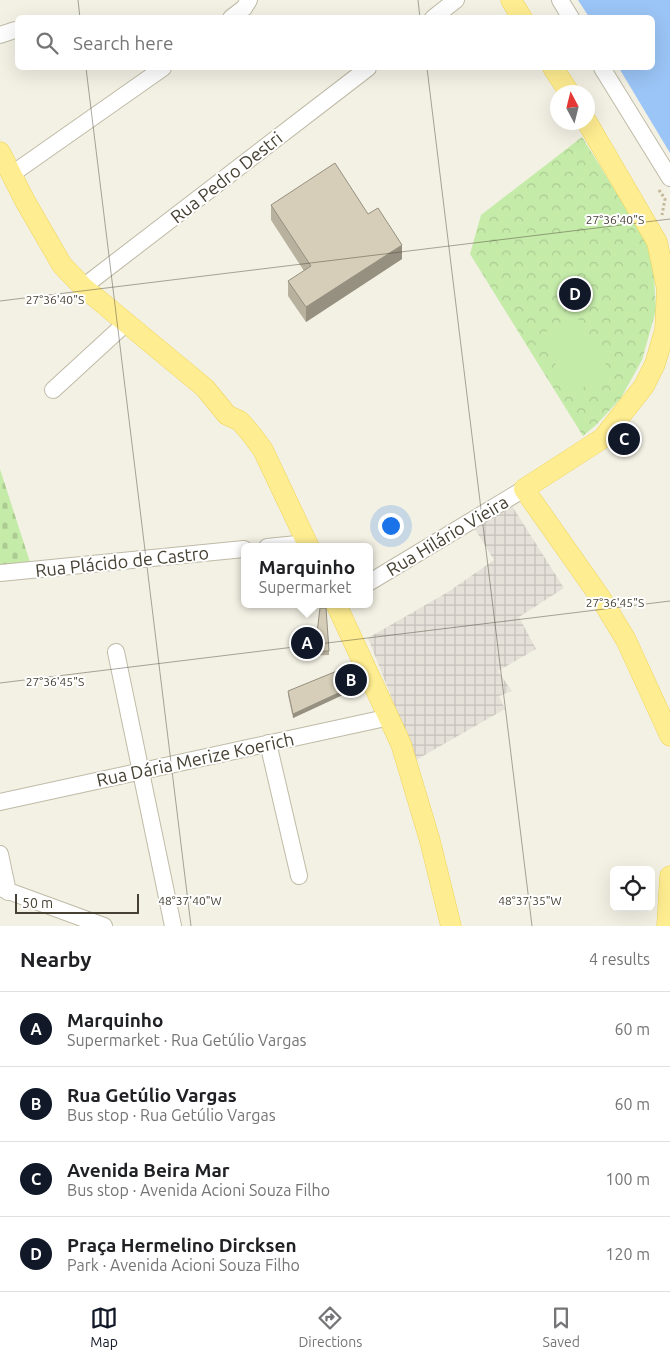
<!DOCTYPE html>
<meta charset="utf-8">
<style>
body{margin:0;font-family:Ubuntu,sans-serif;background:#f6f6f6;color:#202124}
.controls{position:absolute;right:15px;bottom:15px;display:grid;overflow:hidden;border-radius:8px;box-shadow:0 5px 20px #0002}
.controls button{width:45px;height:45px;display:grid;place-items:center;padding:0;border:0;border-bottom:1px solid #e0e0e0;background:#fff;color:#202124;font:25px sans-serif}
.compass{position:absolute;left:550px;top:85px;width:45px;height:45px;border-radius:50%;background:#fff;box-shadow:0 5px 20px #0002;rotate:353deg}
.scale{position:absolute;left:15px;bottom:12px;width:124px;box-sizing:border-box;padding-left:5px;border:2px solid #464133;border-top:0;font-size:14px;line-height:18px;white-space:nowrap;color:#464133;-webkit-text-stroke:4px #fff;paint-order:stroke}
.you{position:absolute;left:390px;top:525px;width:18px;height:18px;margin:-12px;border:4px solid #fff;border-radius:50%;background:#1a73e8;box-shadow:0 0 0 8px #1a73e833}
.badge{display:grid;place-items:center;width:32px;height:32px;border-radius:50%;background:#111827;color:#fff;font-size:16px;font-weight:700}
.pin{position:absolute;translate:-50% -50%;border:2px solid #fff;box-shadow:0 1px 5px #0006}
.popup{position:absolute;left:241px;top:543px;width:132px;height:65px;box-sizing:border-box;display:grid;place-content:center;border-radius:8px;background:#fff;filter:drop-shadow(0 1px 4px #0005);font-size:16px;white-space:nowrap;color:#757577}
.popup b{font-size:19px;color:#202124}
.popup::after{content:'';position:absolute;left:50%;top:100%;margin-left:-10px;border:10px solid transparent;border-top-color:#fff}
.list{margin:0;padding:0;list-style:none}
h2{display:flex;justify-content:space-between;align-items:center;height:65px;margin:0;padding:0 20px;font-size:21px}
h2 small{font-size:16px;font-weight:400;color:#757577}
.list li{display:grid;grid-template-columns:32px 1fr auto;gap:15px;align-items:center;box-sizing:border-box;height:75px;padding:0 20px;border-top:1px solid #e0e0e0}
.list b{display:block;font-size:19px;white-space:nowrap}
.list p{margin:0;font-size:16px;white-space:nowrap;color:#757577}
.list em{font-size:16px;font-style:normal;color:#757577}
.icon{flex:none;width:28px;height:28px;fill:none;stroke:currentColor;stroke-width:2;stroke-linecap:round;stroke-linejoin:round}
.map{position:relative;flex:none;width:670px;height:926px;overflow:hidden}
.search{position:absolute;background:#fff;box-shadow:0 5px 20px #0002;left:15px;right:15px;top:15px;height:55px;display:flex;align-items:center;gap:12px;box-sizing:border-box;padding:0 18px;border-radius:8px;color:#757577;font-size:19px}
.sheet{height:365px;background:#fff}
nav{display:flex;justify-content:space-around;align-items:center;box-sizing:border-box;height:70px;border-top:1px solid #e0e0e0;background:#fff;font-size:14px;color:#757577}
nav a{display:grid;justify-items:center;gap:2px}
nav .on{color:#111827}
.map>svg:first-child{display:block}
.industrial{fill:url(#industrial-grid)}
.cemetery{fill:url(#cemetery-stones)}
.park{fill:url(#park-crowns)}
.garden{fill:#c5eba9}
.water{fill:#9bc5f6}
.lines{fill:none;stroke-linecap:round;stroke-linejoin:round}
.minor-casing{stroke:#bfbaa6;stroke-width:18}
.major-casing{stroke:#edd359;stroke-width:21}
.path{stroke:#c2b896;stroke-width:3;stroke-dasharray:2.5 2.5;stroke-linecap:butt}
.minor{stroke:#fff;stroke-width:16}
.major{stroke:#ffed91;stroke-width:20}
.wall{fill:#b8b19e}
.shaded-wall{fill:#969081}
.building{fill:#d6ceb8;stroke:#969081}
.ticks{fill:none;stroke:#464133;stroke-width:1;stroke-opacity:0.45}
.labels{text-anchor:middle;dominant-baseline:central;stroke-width:4;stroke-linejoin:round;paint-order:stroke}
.street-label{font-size:18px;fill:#464133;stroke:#fff}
.ticks-label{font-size:12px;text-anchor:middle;fill:#464133;stroke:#fff;stroke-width:4;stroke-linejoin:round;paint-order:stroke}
</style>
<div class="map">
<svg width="670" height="926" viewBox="0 0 670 926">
<defs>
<pattern id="industrial-grid" width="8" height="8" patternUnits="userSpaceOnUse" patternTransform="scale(1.25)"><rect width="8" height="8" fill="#e5e1d9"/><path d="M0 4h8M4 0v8" fill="none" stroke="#c6c2bb"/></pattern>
<pattern id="cemetery-stones" width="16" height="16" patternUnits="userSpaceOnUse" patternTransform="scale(1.25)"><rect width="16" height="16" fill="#c5eba9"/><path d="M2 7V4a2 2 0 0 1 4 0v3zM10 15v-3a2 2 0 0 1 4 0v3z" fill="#abcb92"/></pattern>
<pattern id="park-crowns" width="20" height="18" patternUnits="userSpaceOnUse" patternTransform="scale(1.25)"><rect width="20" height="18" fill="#c5eba9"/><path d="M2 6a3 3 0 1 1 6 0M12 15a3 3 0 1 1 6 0" fill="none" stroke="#abcb92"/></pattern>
</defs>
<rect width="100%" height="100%" fill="#f3f1e4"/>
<!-- industrial -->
<path class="industrial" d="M512 506 564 588 519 617 536 649 498 671 512 691 499 696 505 709 416 760 368 638 448 592 494 560 473 526Z"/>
<!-- cemetery -->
<path class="cemetery" d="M0 469 31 565 0 567Z"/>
<!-- park -->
<path class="park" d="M582 137 650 247 654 277 656 310 642 360 621 398 596 425 583 436 470 254 481 215Z"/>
<!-- garden -->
<path class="garden" d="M575 314 610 371 574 393 538 337Z"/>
<!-- water -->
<path class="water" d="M578 0H670V153L619 68H652V18L589 17Z"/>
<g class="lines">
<!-- minor casing -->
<g class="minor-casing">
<path id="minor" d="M560 0 571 18
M231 18 244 8 249 0
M433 18 456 0
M0 35 15 30
M602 68 670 178
M12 174 163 68
M83 287 368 68
M53 390 126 323
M267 547 307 543
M0 573 244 549
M370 582 524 489
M116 652 173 926
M268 743 299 876
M0 802 390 717
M0 854 8 892
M0 888 104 926"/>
</g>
<!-- major casing -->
<g class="major-casing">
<path id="major" d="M511 0 522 18
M553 68 569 92
M587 122 657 242 667 289 665 330 655 364 644 386 603 438 524 489 600 597 626 640 670 736
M0 152 25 201 62 265 83 287 205 388 227 415 240 421 252 435 263 450 309 547
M336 604 401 744 430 841 451 926
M667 926 670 876"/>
</g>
<!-- path -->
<path class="path" d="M659 190 665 199 662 215"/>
<!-- minor -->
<use href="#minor" class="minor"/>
<!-- major -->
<use href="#major" class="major"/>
</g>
<!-- wall -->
<path class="wall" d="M271 205 368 214 402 259 306 322 288 296V281L304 271 271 220Z
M300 635 329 651V655L300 656Z
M288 691 347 693 293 718 288 695Z"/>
<!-- shaded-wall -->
<path class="shaded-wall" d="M402 245V259L306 322V307Z
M347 689V693L293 718V714Z"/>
<!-- building -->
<path class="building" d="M335 163 368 214 378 208 402 245 306 307 288 281 311 266 271 205Z
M320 608H326L329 651 300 652V635L317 633Z
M337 671 347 689 293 714 288 691Z"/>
<!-- ticks -->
<path class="ticks" d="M78 0 80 18M418 0 420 18M86 68 191 926M427 68 532 926M0 301 670 219M0 683 670 601"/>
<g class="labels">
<!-- street labels -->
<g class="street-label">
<text transform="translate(226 177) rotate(-38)">Rua Pedro Destri</text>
<text transform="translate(447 535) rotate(-31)">Rua Hilário Vieira</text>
<text transform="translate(122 561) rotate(-6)">Rua Plácido de Castro</text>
<text transform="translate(195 759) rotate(-12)">Rua Dária Merize Koerich</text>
</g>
</g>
<g class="ticks-label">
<text x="615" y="224">27°36'40"S</text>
<text x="55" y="304">27°36'40"S</text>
<text x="615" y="607">27°36'45"S</text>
<text x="55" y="686">27°36'45"S</text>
<text x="190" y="905">48°37'40"W</text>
<text x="530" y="905">48°37'35"W</text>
</g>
</svg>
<div class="controls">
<button><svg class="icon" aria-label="locate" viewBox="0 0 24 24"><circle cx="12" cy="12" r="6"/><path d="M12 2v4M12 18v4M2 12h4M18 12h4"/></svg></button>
</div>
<svg class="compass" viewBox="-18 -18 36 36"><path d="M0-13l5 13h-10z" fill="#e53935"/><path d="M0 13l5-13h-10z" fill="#757577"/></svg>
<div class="scale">50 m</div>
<div class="you"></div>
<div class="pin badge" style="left:307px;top:643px">A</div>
<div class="popup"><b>Marquinho</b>Supermarket</div>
<div class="pin badge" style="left:351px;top:680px">B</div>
<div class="pin badge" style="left:624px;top:439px">C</div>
<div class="pin badge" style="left:575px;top:294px">D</div>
<div class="search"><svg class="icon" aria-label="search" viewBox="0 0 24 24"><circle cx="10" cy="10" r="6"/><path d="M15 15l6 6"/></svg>Search here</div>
</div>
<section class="sheet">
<h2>Nearby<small>4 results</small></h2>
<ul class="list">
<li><span class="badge">A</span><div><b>Marquinho</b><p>Supermarket · Rua Getúlio Vargas</p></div><em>60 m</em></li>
<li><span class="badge">B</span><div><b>Rua Getúlio Vargas</b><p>Bus stop · Rua Getúlio Vargas</p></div><em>60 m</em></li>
<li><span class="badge">C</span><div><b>Avenida Beira Mar</b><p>Bus stop · Avenida Acioni Souza Filho</p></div><em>100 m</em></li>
<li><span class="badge">D</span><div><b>Praça Hermelino Dircksen</b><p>Park · Avenida Acioni Souza Filho</p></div><em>120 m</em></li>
</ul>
</section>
<nav>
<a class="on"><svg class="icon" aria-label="map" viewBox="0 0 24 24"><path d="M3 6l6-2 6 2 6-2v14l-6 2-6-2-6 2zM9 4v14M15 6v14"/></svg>Map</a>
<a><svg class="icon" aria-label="directions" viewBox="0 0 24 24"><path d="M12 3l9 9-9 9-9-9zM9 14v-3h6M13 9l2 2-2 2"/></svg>Directions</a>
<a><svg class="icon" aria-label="saved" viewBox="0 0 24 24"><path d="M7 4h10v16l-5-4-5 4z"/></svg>Saved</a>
</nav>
